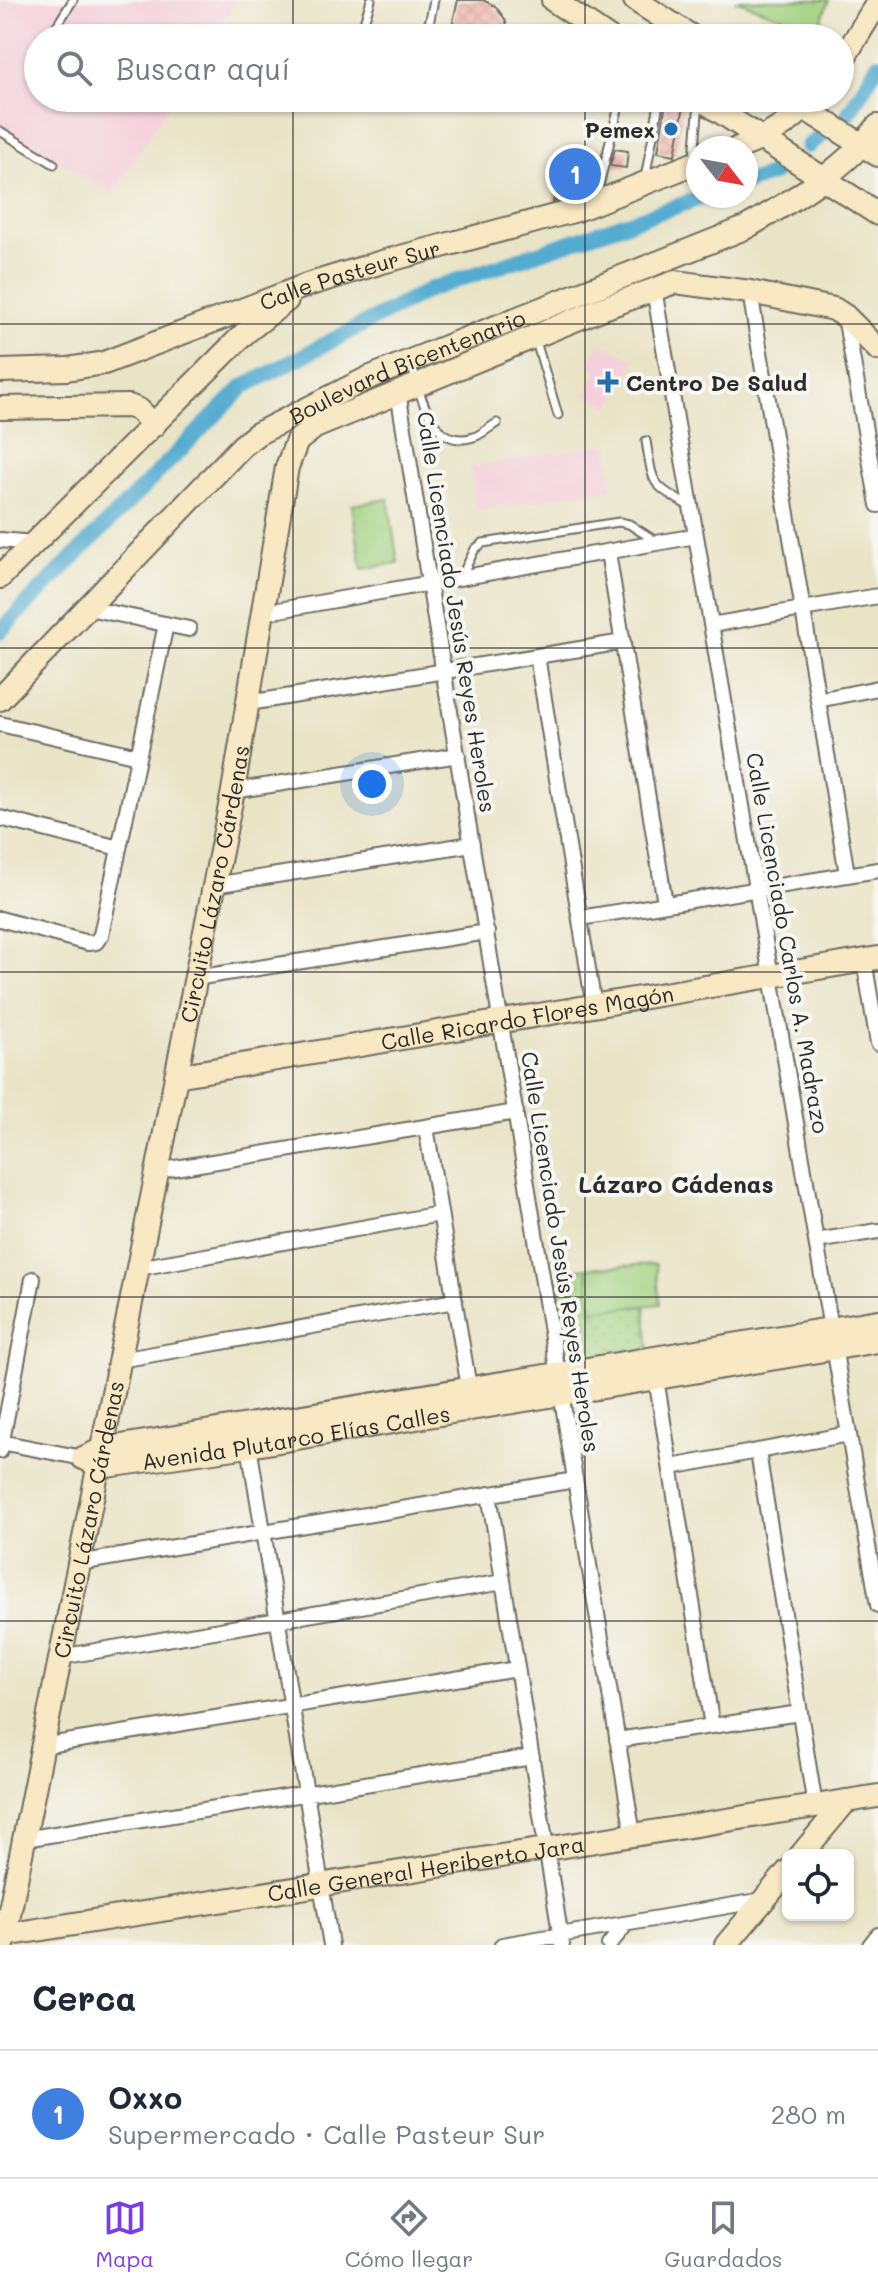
<!DOCTYPE html>
<html lang="es">
<meta charset="utf-8">
<style>
body{margin:0;font-family:Mali,sans-serif;background:#f2f2f3;color:#1f2937}
.controls{position:absolute;right:24px;bottom:24px;display:grid;overflow:hidden;border-radius:12px;box-shadow:0 2px 6px #0004}
.controls button{width:72px;height:72px;display:grid;place-items:center;padding:0;border:0;border-bottom:2px solid #e0e1e3;background:#fff;color:#1f2937;font:40px sans-serif}
.compass{position:absolute;left:686px;top:136px;width:72px;height:72px;border-radius:50%;background:#fff;box-shadow:0 2px 6px #0004;rotate:121deg}
.you{position:absolute;left:372px;top:784px;width:28px;height:28px;margin:-20px;border:6px solid #fff;border-radius:50%;background:#1a73e8;box-shadow:0 0 0 12px #1a73e833}
.badge{display:grid;place-items:center;width:52px;height:52px;border-radius:50%;background:#7c3aed;color:#fff;font-size:26px;font-weight:700}
.pin{position:absolute;translate:-50% -50%;border:4px solid #fff;box-shadow:0 2px 8px #0006}
.list{margin:0;padding:0;list-style:none}
h2{display:flex;justify-content:space-between;align-items:center;height:104px;margin:0;padding:0 32px;font-size:34px}
h2 small{font-size:26px;font-weight:400;color:#747a83}
.list li{display:grid;grid-template-columns:52px 1fr auto;gap:24px;align-items:center;box-sizing:border-box;height:128px;padding:0 32px;border-top:2px solid #e0e1e3}
.list b{display:block;font-size:30px;white-space:nowrap}
.list p{margin:0;font-size:26px;white-space:nowrap;color:#747a83}
.list em{font-size:26px;font-style:normal;color:#747a83}
.icon{flex:none;width:44px;height:44px;fill:none;stroke:currentColor;stroke-width:2;stroke-linecap:round;stroke-linejoin:round}
.map{position:relative;flex:none;width:878px;height:1945px;overflow:hidden}
.search{position:absolute;background:#fff;box-shadow:0 2px 6px #0004;left:24px;right:24px;top:24px;height:88px;display:flex;align-items:center;gap:20px;box-sizing:border-box;padding:0 28px;border-radius:44px;color:#747a83;font-size:30px}
.sheet{height:232px;background:#fff}
nav{display:flex;justify-content:space-around;align-items:center;box-sizing:border-box;height:112px;border-top:2px solid #e0e1e3;background:#fff;font-size:22px;color:#747a83}
nav a{display:grid;justify-items:center;gap:4px}
nav .on{color:#7c3aed}
.map>svg:first-child{display:block}
.built{fill:#f5cfdb}
.grass{fill:#a2d280;stroke:#667e56;stroke-width:2}
.park{fill:url(#park-dots);stroke:#667e56;stroke-width:2}
.lines{fill:none;stroke-linecap:round;stroke-linejoin:round}
.canal{stroke:#53abd0;stroke-width:16}
.building{fill:url(#building-cross-hatch)}
.lane-casing{stroke:#6e6c62;stroke-width:11}
.street-casing{stroke:#6e6c62;stroke-width:18}
.secondary-casing{stroke:#6e6c62;stroke-width:26}
.lane{stroke:#fff;stroke-width:7}
.street{stroke:#fff;stroke-width:14}
.secondary{stroke:#f8e8c3;stroke-width:22}
.grid{fill:none;stroke:#2b2b2b;stroke-width:2;stroke-opacity:0.55}
.poi-dot{fill:#1f6fb2;stroke:#f6f6f2;stroke-width:3}
.labels{text-anchor:middle;dominant-baseline:central;stroke-width:8;stroke-linejoin:round;paint-order:stroke}
.poi-label{font-size:22px;font-weight:bold;fill:#2b2b2b;stroke:#f6f6f2;text-anchor:end}
.street-label{font-size:22px;fill:#2b2b2b;stroke:#f6f6f2}
.neighbourhood-label{font-size:24px;font-weight:bold;fill:#2b2b2b;stroke:#f6f6f2}
</style>
<div class="map">
<svg width="878" height="1945" viewBox="0 0 878 1945">
<defs>
<pattern id="park-dots" width="8" height="8" patternUnits="userSpaceOnUse" patternTransform="scale(2)"><rect width="8" height="8" fill="#a2d280"/><path d="M2 2h.1M6 6h.1" fill="none" stroke="#8cb46f" stroke-width="1.8" stroke-linecap="round"/></pattern>
<pattern id="building-cross-hatch" width="8" height="8" patternUnits="userSpaceOnUse" patternTransform="scale(2)"><rect width="8" height="8" fill="#efb2a8"/><path d="M0 0l8 8M0 8l8-8" fill="none" stroke="#cd9991"/></pattern>
</defs>
<rect width="100%" height="100%" fill="#f6f6f2"/>
<filter id="ink" filterUnits="userSpaceOnUse"><feTurbulence type="fractalNoise" baseFrequency=".0125" numOctaves="2"/><feDisplacementMap in="SourceGraphic" scale="16" xChannelSelector="R" yChannelSelector="G"/><feConvolveMatrix kernelMatrix="1 2 1 2 8 2 1 2 1" color-interpolation-filters="sRGB"/></filter>
<filter id="wash" filterUnits="userSpaceOnUse"><feTurbulence type="fractalNoise" baseFrequency=".006" numOctaves="4" result="noise"/><feDisplacementMap in="SourceGraphic" scale="32" xChannelSelector="R" yChannelSelector="G"/><feGaussianBlur stdDeviation="1.8" result="paint"/><feColorMatrix in="noise" values="0 0 0 0 0 0 0 0 0 0 0 0 0 0 0 0 0 1.4 0 .05"/><feComposite in="paint" operator="in"/></filter>
<g filter="url(#wash)">
<rect width="100%" height="100%" fill="#eae4c7"/>
<!-- built -->
<path class="built" d="M0 0H236L211 38H38V98H173L112 194 0 124Z
M600 342 635 360 611 407 586 394 598 370 589 365Z
M607 444 613 488 476 510 470 467Z"/>
<!-- grass -->
<path class="grass" d="M735 0H829L818 30Z
M388 499 398 563 362 569 352 505Z
M656 1264 660 1304 592 1311 587 1268Z"/>
<!-- park -->
<path class="park" d="M587 1268 592 1310 645 1306 649 1352 567 1362 556 1272Z"/>
<g class="lines">
<!-- canal -->
<path class="canal" d="M848 114 878 64
M808 146 821 136
M746 183 773 174
M0 631 243 387 431 289 707 196"/>
</g>
<g id="blocks">
<!-- building -->
<path class="building" d="M458 0H483L495 6 505 19 511 38H449Z
M666 102 684 105 675 155 658 152Z
M615 149 628 151 626 168 610 166Z
M564 154 596 157 587 190 553 202Z"/>
</g>
</g>
<g filter="url(#ink)">
<use href="#blocks" fill-opacity="0" stroke="#6e6c62" stroke-width="2"/>
<g class="lines">
<!-- lane casing -->
<g class="lane-casing">
<path id="lane" d="M54 30 73 0
M359 38 371 0
M406 38 429 24 434 0
M0 131 54 164
M694 158 699 102
M645 178 660 98
M596 197 621 98
M535 338 558 415
M411 363C420 393 431 451 474 437 482 434 490 427 497 423
M646 441C654 488 650 482 690 507
M460 579 475 549 483 543 619 522 629 524 657 542"/>
</g>
<!-- street casing -->
<g class="street-casing">
<path id="street" d="M654 289 878 1605
M750 292 847 874
M845 316 878 505
M398 392 633 1835
M0 540 34 543
M608 552 665 903
M88 608 189 629
M262 613 696 536
M711 625 878 596
M537 656 594 1006
M818 700 878 688
M249 703 623 642
M0 724 138 756
M233 791 458 755
M0 818 119 848
M214 885 472 844
M580 918 878 870
M0 919 88 943 96 942 101 935 166 624
M864 960 878 1043
M195 978 487 932
M426 1127 469 1388
M157 1171 516 1112
M816 1241 878 1231
M138 1268 440 1214
M120 1360 455 1301
M656 1378 712 1726
M0 1442 83 1458
M249 1446 331 1945
M0 1451 33 1279
M758 1452 815 1806
M671 1467 849 1434
M489 1494 562 1945
M79 1563 575 1480
M60 1657 503 1582
M617 1740 800 1713
M42 1746 517 1669
M24 1839 532 1757
M502 1945 763 1900
M609 1945 626 1924
M870 1945 878 1935"/>
</g>
<!-- secondary casing -->
<g class="secondary-casing">
<g id="secondary">
<path d="M553 0 609 38"/>
<path d="M635 0 694 38"/>
<path d="M840 64 878 2"/>
<path d="M699 98 878 214"/>
<path d="M788 98 878 155"/>
<path d="M738 148C766 138 794 121 813 98"/>
<path id="s1" d="M0 371 67 369 104 363 307 285 382 262 577 210 698 162"/>
<path d="M0 408 129 406 139 410 154 425"/>
<path d="M0 577 246 332 287 300"/>
<path id="s2" d="M0 699 242 446 257 434 366 379 410 361 745 228C792 201 844 170 878 126"/>
<path id="s3" d="M176 1076 878 958"/>
<path d="M83 1458 103 1449 878 1321"/>
<path id="s4" d="M88 1460 100 1467 249 1446 878 1341"/>
<path d="M801 1855 846 1801"/>
<path id="s5" d="M5 1935 878 1796"/>
<path id="s6" d="M3 1945 233 791 287 467 297 441 315 427 601 309 675 282 750 292 834 309 845 316 878 349"/>
<path d="M726 1945 788 1871"/>
</g>
</g>
<!-- lane -->
<use href="#lane" class="lane"/>
<!-- street -->
<use href="#street" class="street"/>
<!-- secondary -->
<use href="#secondary" class="secondary"/>
</g>
</g>
<!-- grid -->
<path class="grid" d="M293 0V38M585 0V38M293 98V1945M585 98V1945M0 324H878M0 648H878M0 972H878M0 1297H878M0 1621H878"/>
<!-- markers -->
<g class="poi-dot">
<circle cx="671" cy="129" r="8"/>
<path d="M604 370h8v8h8v8h-8v8h-8v-8h-8v-8h8z"/>
</g>
<g class="labels">
<!-- poi labels -->
<g class="poi-label">
<text x="655" y="129">Pemex</text>
<text x="626" y="382" text-anchor="start">Centro De Salud</text>
</g>
<!-- street labels -->
<g class="street-label">
<text stroke="none"><textPath href="#s1" startOffset="366">Calle Pasteur Sur</textPath></text>
<text stroke="none"><textPath href="#s2" startOffset="534">Boulevard Bicentenario</textPath></text>
<text transform="translate(457 612) rotate(81)">Calle Licenciado Jesús Reyes Heroles</text>
<text stroke="none"><textPath href="#s6" startOffset="1082">Circuito Lázaro Cárdenas</textPath></text>
<text transform="translate(788 943) rotate(80)">Calle Licenciado Carlos A. Madrazo</text>
<text stroke="none"><textPath href="#s3" startOffset="356">Calle Ricardo Flores Magón</textPath></text>
<text transform="translate(561 1252) rotate(81)">Calle Licenciado Jesús Reyes Heroles</text>
<text stroke="none"><textPath href="#s4" startOffset="212">Avenida Plutarco Elías Calles</textPath></text>
<text stroke="none"><textPath href="#s6" startOffset="434">Circuito Lázaro Cárdenas</textPath></text>
<text stroke="none"><textPath href="#s5" startOffset="426">Calle General Heriberto Jara</textPath></text>
</g>
<!-- neighbourhood labels -->
<g class="neighbourhood-label">
<text x="676" y="1183">Lázaro Cádenas</text>
</g>
</g>
</svg>
<div class="controls">
<button><svg class="icon" aria-label="locate" viewBox="0 0 24 24"><circle cx="12" cy="12" r="6"/><path d="M12 2v4M12 18v4M2 12h4M18 12h4"/></svg></button>
</div>
<svg class="compass" viewBox="-18 -18 36 36"><path d="M0-13l5 13h-10z" fill="#e53935"/><path d="M0 13l5-13h-10z" fill="#747a83"/></svg>
<div class="you"></div>
<div class="pin badge" style="left:575px;top:174px;background:#3f7fe0">1</div>
<div class="search"><svg class="icon" aria-label="search" viewBox="0 0 24 24"><circle cx="10" cy="10" r="6"/><path d="M15 15l6 6"/></svg>Buscar aquí</div>
</div>
<section class="sheet">
<h2>Cerca<small></small></h2>
<ul class="list">
<li><span class="badge" style="background:#3f7fe0">1</span><div><b>Oxxo</b><p>Supermercado · Calle Pasteur Sur</p></div><em>280 m</em></li>
</ul>
</section>
<nav>
<a class="on"><svg class="icon" aria-label="map" viewBox="0 0 24 24"><path d="M3 6l6-2 6 2 6-2v14l-6 2-6-2-6 2zM9 4v14M15 6v14"/></svg>Mapa</a>
<a><svg class="icon" aria-label="directions" viewBox="0 0 24 24"><path d="M12 3l9 9-9 9-9-9zM9 14v-3h6M13 9l2 2-2 2"/></svg>Cómo llegar</a>
<a><svg class="icon" aria-label="saved" viewBox="0 0 24 24"><path d="M7 4h10v16l-5-4-5 4z"/></svg>Guardados</a>
</nav>
